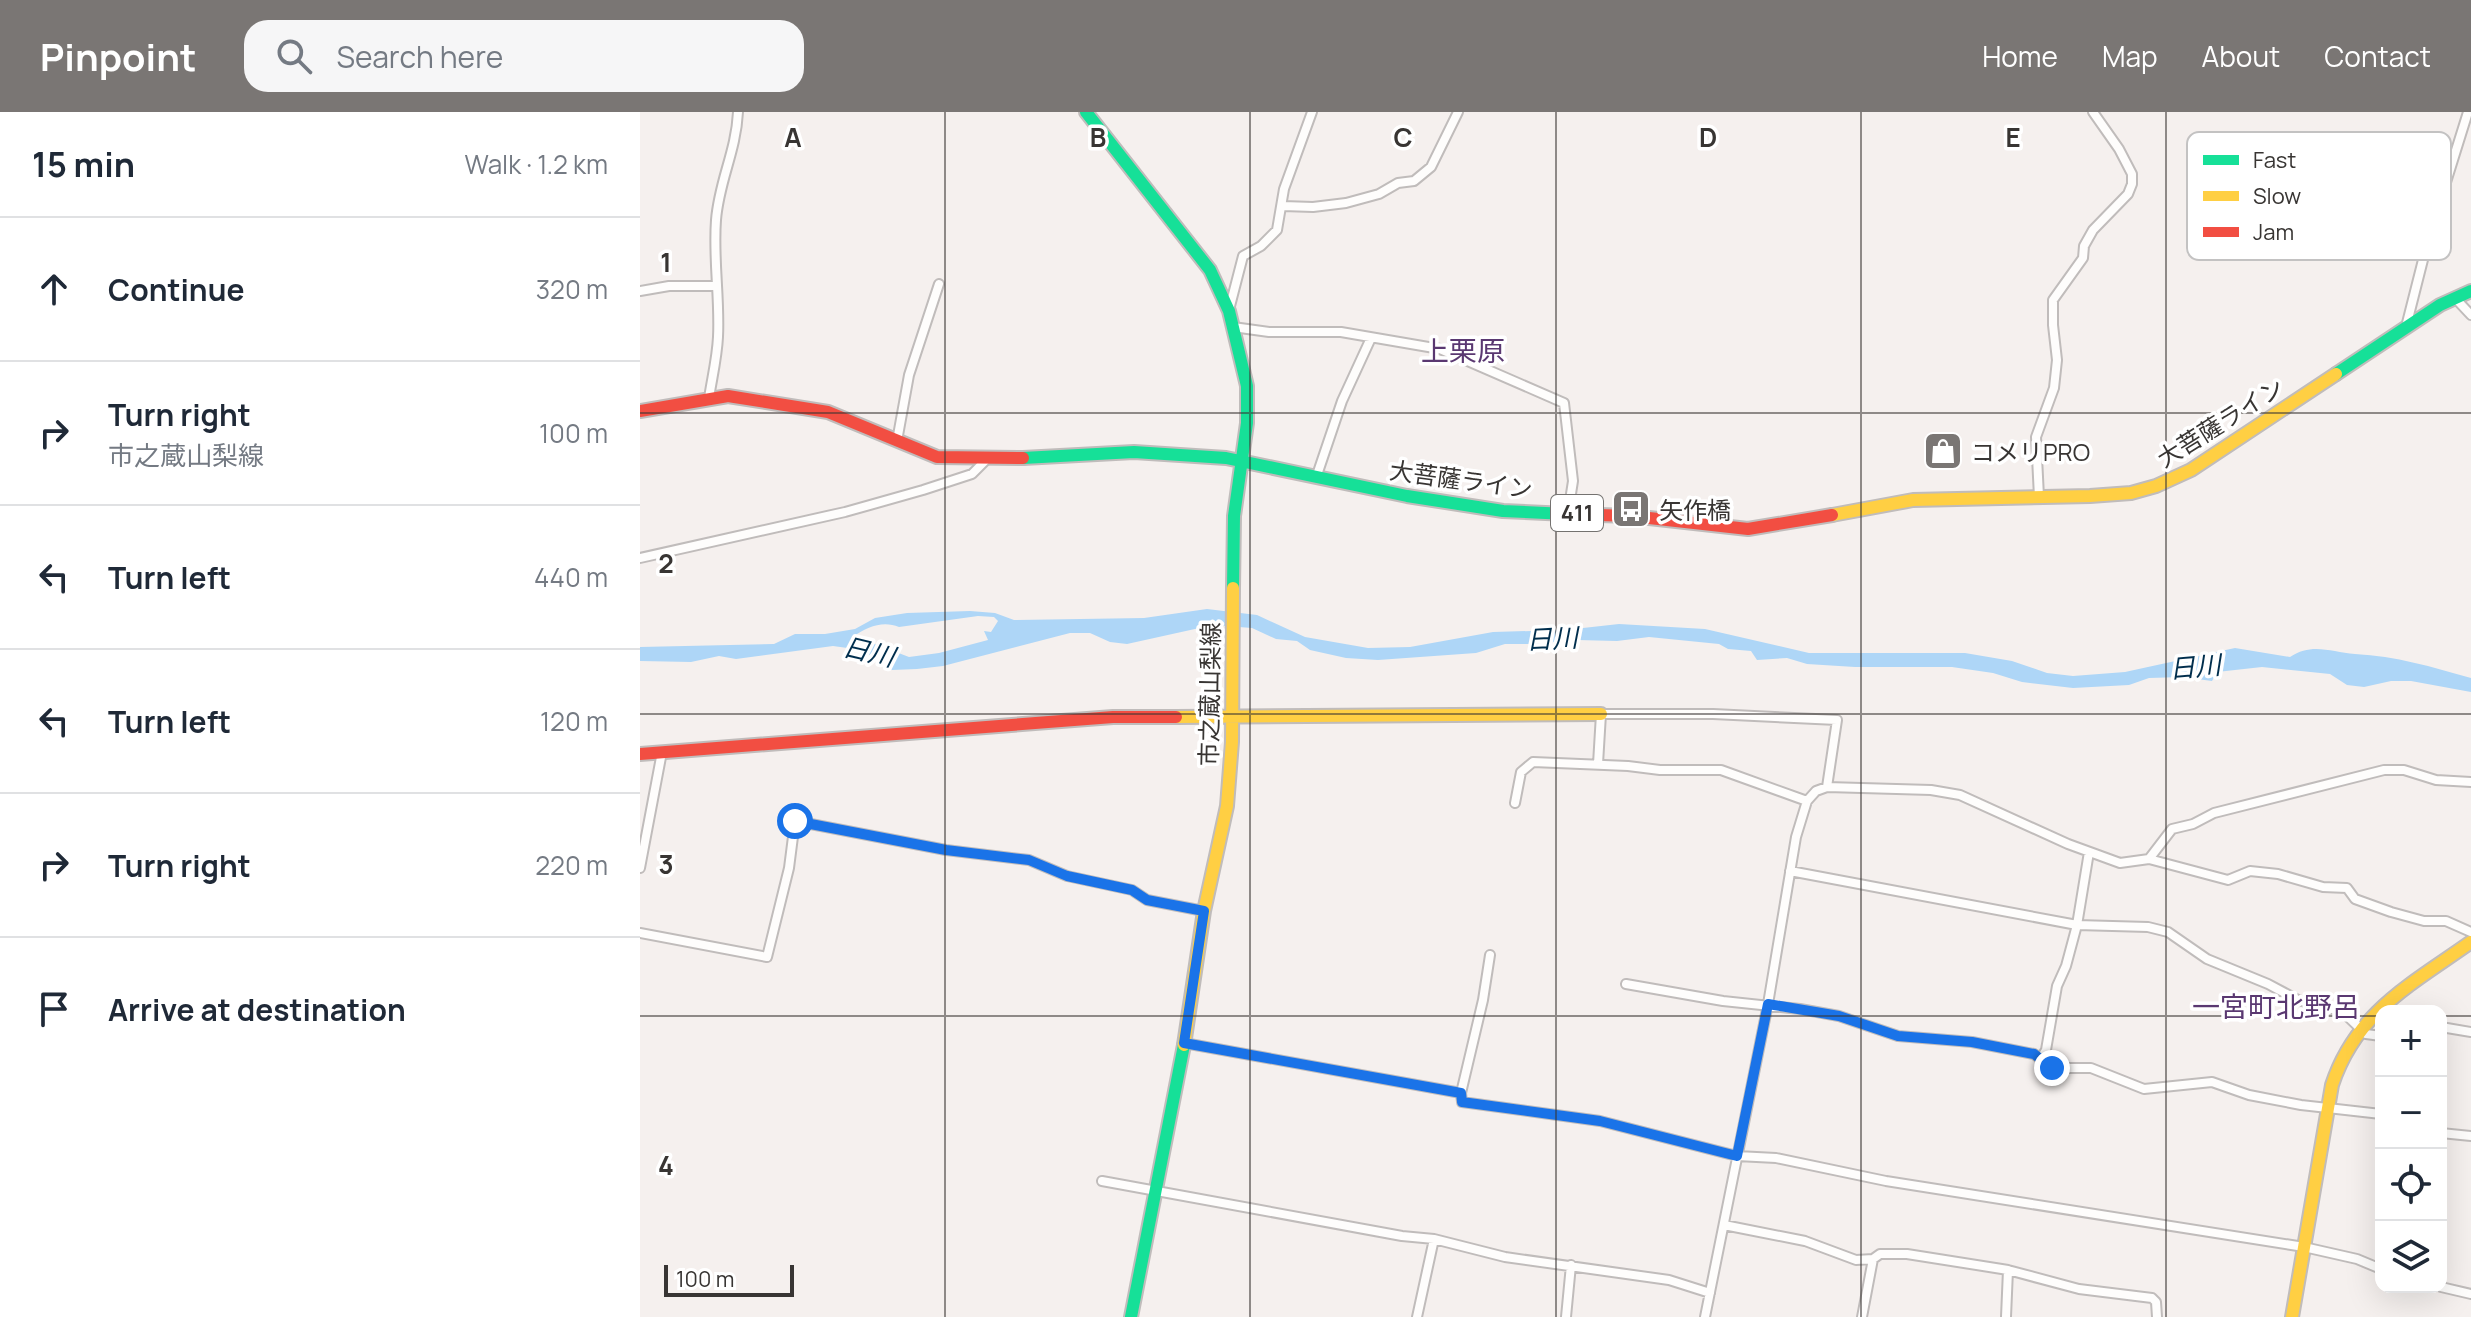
<!DOCTYPE html>
<meta charset="utf-8">
<style>
body{margin:0;font-family:Manrope,"Noto Sans JP",sans-serif;background:#f6f6f7;color:#1f2937}
.controls{position:absolute;right:24px;bottom:24px;display:grid;overflow:hidden;border-radius:16px;box-shadow:0 8px 32px #0002}
.controls button{width:72px;height:72px;display:grid;place-items:center;padding:0;border:0;border-bottom:2px solid #e0e1e3;background:#fff;color:#1f2937;font:40px sans-serif}
.scale{position:absolute;left:24px;bottom:20px;width:130px;box-sizing:border-box;padding-left:8px;border:4px solid #383533;border-top:0;font-size:22px;line-height:28px;white-space:nowrap;color:#383533;-webkit-text-stroke:6px #fff;paint-order:stroke}
.stop{position:absolute;width:24px;height:24px;margin:-18px;border:6px solid #1a73e8;border-radius:50%;background:#fff}
.stop.end{background:#1a73e8;border-color:#fff;box-shadow:0 2px 8px #0008}
.list{margin:0;padding:0;list-style:none}
h2{display:flex;justify-content:space-between;align-items:center;height:104px;margin:0;padding:0 32px;font-size:34px}
h2 small{font-size:26px;font-weight:400;color:#747a83}
.list li{display:grid;grid-template-columns:52px 1fr auto;gap:24px;align-items:center;box-sizing:border-box;height:144px;padding:0 32px;border-top:2px solid #e0e1e3}
.list b{display:block;font-size:30px;white-space:nowrap}
.list p{margin:0;font-size:26px;white-space:nowrap;color:#747a83}
.list em{font-size:26px;font-style:normal;color:#747a83}
.icon{flex:none;width:44px;height:44px;fill:none;stroke:currentColor;stroke-width:2;stroke-linecap:round;stroke-linejoin:round}
.map{position:relative;flex:none;width:1831px;height:1205px;overflow:hidden}
header{display:flex;align-items:center;gap:48px;box-sizing:border-box;height:112px;padding:0 40px;background:#7a7674;color:#fff}
header strong{font-size:38px}
nav{display:flex;gap:44px;margin-inline-start:auto;font-size:28px}
.search{width:560px;height:72px;background:#f6f6f7;display:flex;align-items:center;gap:20px;box-sizing:border-box;padding:0 28px;border-radius:24px;color:#747a83;font-size:30px}
main{display:flex}
aside{flex:1;background:#fff}
.map>svg:first-child{display:block}
.water{fill:#aed6f7;fill-rule:evenodd}
.lines{fill:none;stroke-linecap:round;stroke-linejoin:round}
.street-casing{stroke:#c0bcbb;stroke-width:12}
.fast-casing{stroke:#c0bcbb;stroke-width:16}
.slow-casing{stroke:#c0bcbb;stroke-width:16}
.jam-casing{stroke:#c0bcbb;stroke-width:16}
.street{stroke:#fefdfc;stroke-width:8}
.fast{stroke:#16e098;stroke-width:12}
.slow{stroke:#ffcf43;stroke-width:12}
.jam{stroke:#f24e42;stroke-width:12}
.route{stroke:#1a73e8;stroke-width:10}
.grid{fill:none;stroke:#383533;stroke-width:2;stroke-opacity:0.55}
.labels{text-anchor:middle;dominant-baseline:central;stroke-width:7;stroke-linejoin:round;paint-order:stroke}
.shield{fill:#fff;stroke:#747270;stroke-width:2}
.shield-label{font-size:22px;font-weight:bold;fill:#383533}
.street-label{font-size:24px;fill:#383533;stroke:#fff}
.poi-label{font-size:24px;fill:#383533;stroke:#fff;text-anchor:start}
.water-label{font-size:26px;font-style:italic;fill:#002e4d;stroke:#fff}
.quarter-label{font-size:28px;fill:#5a3871;stroke:#fff}
.key{fill:#fff;stroke:#c3c2c2;stroke-width:2}
.key-label{font-size:22px;fill:#383533}
.grid-label{font-size:26px;text-anchor:middle;font-weight:bold;fill:#383533;stroke:#fff;stroke-width:7;stroke-linejoin:round;paint-order:stroke}
</style>
<header>
<strong>Pinpoint</strong>
<div class="search"><svg class="icon" aria-label="search" viewBox="0 0 24 24"><circle cx="10" cy="10" r="6"/><path d="M15 15l6 6"/></svg>Search here</div>
<nav><a>Home</a><a>Map</a><a>About</a><a>Contact</a></nav>
</header>
<main>
<aside>
<h2>15 min<small>Walk · 1.2 km</small></h2>
<ul class="list">
<li><svg class="icon" aria-label="ahead" viewBox="0 0 24 24"><path d="M12 20V5M6 11l6-6 6 6"/></svg><div><b>Continue</b></div><em>320 m</em></li>
<li><svg class="icon" aria-label="right" viewBox="0 0 24 24"><path d="M7 20v-9h11M14 6l5 5-5 5"/></svg><div><b>Turn right</b><p>市之蔵山梨線</p></div><em>100 m</em></li>
<li><svg class="icon" aria-label="left" viewBox="0 0 24 24"><path d="M17 20v-9H6M10 6l-5 5 5 5"/></svg><div><b>Turn left</b></div><em>440 m</em></li>
<li><svg class="icon" aria-label="left" viewBox="0 0 24 24"><path d="M17 20v-9H6M10 6l-5 5 5 5"/></svg><div><b>Turn left</b></div><em>120 m</em></li>
<li><svg class="icon" aria-label="right" viewBox="0 0 24 24"><path d="M7 20v-9h11M14 6l5 5-5 5"/></svg><div><b>Turn right</b></div><em>220 m</em></li>
<li><svg class="icon" aria-label="arrive" viewBox="0 0 24 24"><path d="M6 21V4h12l-3 4 3 4H6"/></svg><div><b>Arrive at destination</b></div></li>
</ul>
</aside>
<div class="map">
<svg width="1831" height="1205" viewBox="0 0 1831 1205">
<rect width="100%" height="100%" fill="#f5f0ee"/>
<!-- water -->
<path class="water" d="M567 497 617 503 665 525 728 536 770 535 853 520 925 518 979 512 1065 517 1169 541H1325L1372 549 1407 561 1433 564 1485 560 1595 536 1650 545C1672 530 1691 540 1715 542 1756 544 1792 555 1831 566V580L1771 569H1751L1724 575 1707 573 1690 562 1622 555 1577 560 1572 569 1542 565 1509 566 1489 573 1433 576 1382 570 1353 561 1312 555H1215L1167 552 1147 546 1117 548 1111 539 1088 537 1079 532 1009 525 977 529 937 528 896 532H865L836 541 738 548 706 546 670 538 657 529 636 527 612 516 573 513 487 532 470 530 450 521H430L303 554 277 557 252 558 222 538 193 534 96 547 79 544 51 550 0 549V535L134 532 155 522H185L215 517 235 506 267 501 330 499 355 501 374 508 504 506ZM338 504 354 505 358 509 351 520 344 519 348 528 299 541 269 545 214 524C227 515 243 508 259 515Z"/>
<g class="lines">
<!-- street casing -->
<g class="street-casing">
<path id="street" d="M643 94 673 95 706 91 739 82 758 71 774 69 791 55 818 0
M0 179 29 174H76
M1815 186 1831 203
M589 198 603 144 621 134 637 118 644 77 672 0
M1767 211 1788 128 1828 0
M593 215 629 220H701L800 237 924 291 933 369 928 401
M69 286C72 266 77 246 78 225 80 186 73 147 76 108 79 69 96 40 98 0
M257 329 269 263 299 172
M676 366 702 289 731 226
M1399 385 1396 325 1414 276 1417 248 1413 213V188L1443 146 1444 134 1453 118 1488 82 1492 72V62L1479 37 1453 0
M0 446 205 400 283 378 332 362 346 348
M958 652 961 602H1073L1197 608 1187 675
M875 691 881 660 893 650 988 654 1020 658H1081L1167 689
M1509 747 1532 717 1553 712 1574 701 1744 658H1764L1796 668 1831 670
M0 756 22 640
M1150 759 1437 813 1508 815 1528 820 1567 847 1628 872 1658 888 1703 900 1726 922 1741 924
M0 821 127 845 149 756 155 709 306 738 389 748 427 764 492 778 507 788 564 799
M850 843 843 888 821 981 822 990 960 1009 1097 1044 1136 1046 1246 1069 1664 1135 1717 1147 1741 1157
M986 872 1083 889 1160 897 1199 904 1258 924 1332 930 1394 942 1412 956H1451L1504 977 1572 970 1609 983 1661 993 1741 1002
M1801 915 1831 920
M544 931 821 981
M1401 946 1406 938 1417 874 1426 854 1437 813 1449 740
M1801 1021 1831 1024
M462 1069 762 1124 794 1127 865 1145 1029 1168 1070 1181
M1084 1113 1165 1129 1216 1148 1233 1147 1240 1142H1267L1368 1158 1439 1177 1512 1186 1516 1190 1517 1205
M1801 1175 1831 1182
M777 1205 794 1127
M926 1205 931 1153
M1065 1205 1128 892 1156 725 1167 689 1176 679 1187 675 1291 678 1320 683 1428 732 1480 751 1509 747 1588 768 1610 759 1638 762 1683 775 1707 776 1715 787 1751 800 1784 809H1806L1831 820
M1222 1205 1233 1147
M1366 1205 1368 1158"/>
</g>
<!-- fast casing -->
<g class="fast-casing">
<path id="fast" d="M446 0 570 158 589 199 607 274V311L594 404 593 476
M1696 262 1800 193 1831 179
M383 346 494 340 586 346 767 384 863 399 927 402
M491 1205 544 933"/>
</g>
<!-- slow casing -->
<g class="slow-casing">
<path id="slow" d="M1192 403 1273 388 1450 384 1491 381 1516 374 1551 358 1696 262
M536 605 961 602
M544 933 564 799 587 694 592 630 593 476
M1652 1205 1692 973C1716 900 1772 872 1831 830"/>
</g>
<!-- jam casing -->
<g class="jam-casing">
<path id="jam" d="M0 299 88 284 188 300 297 345 383 346
M927 402 991 404 1108 417 1192 403
M0 642 473 605H536"/>
</g>
<!-- street -->
<use href="#street" class="street"/>
<!-- fast -->
<use href="#fast" class="fast"/>
<!-- slow -->
<use href="#slow" class="slow"/>
<!-- jam -->
<use href="#jam" class="jam"/>
</g>
<g class="lines">
<!-- route -->
<path class="route" d="M155 709 306 738 389 748 427 764 492 778 507 788 564 799 544 931 821 981 822 990 960 1009 1097 1044 1128 892 1199 904 1258 924 1332 930 1394 942 1412 956"/>
</g>
<!-- grid -->
<path class="grid" d="M305 0V1205M610 0V1205M916 0V1205M1221 0V1205M1526 0V1205M0 301H1831M0 602H1831M0 904H1741M1801 904H1831"/>
<!-- icons -->
<defs>
<g id="shop-square" transform="scale(2)"><rect x="-9" y="-9" width="18" height="18" rx="4" fill="#7a7674" stroke="#fff"/><path d="M-5-2.5h2.3a2.7 3.5 0 0 1 5.4 0H5L5.5 6h-11ZM-1.5-2.5h3a1.5 2.3 0 0 0-3 0Z" fill="#fff"/></g>
<g id="bus-square" transform="scale(2)"><rect x="-9" y="-9" width="18" height="18" rx="4" fill="#7a7674" stroke="#fff"/><path d="M-5-6H5V4H4V6H2V4H-2V6H-4V4H-5ZM-3.5-4V0h7V-4ZM-3.5 1.2v1.5H-2V1.2ZM2 1.2v1.5H3.5V1.2Z" fill="#fff"/></g>
</defs>
<g fill-rule="evenodd">
<use href="#shop-square" x="1303" y="339"/>
<use href="#bus-square" x="991" y="397"/>
</g>
<g class="labels">
<!-- shield labels -->
<rect class="shield" x="911" y="383" width="52" height="36" rx="6"/>
<g class="shield-label">
<text x="937" y="401">411</text>
</g>
<!-- street labels -->
<g class="street-label">
<text transform="translate(1580 310) rotate(-32)">大菩薩ライン</text>
<text transform="translate(821 367) rotate(8)">大菩薩ライン</text>
<text transform="translate(569 582) rotate(-89)">市之蔵山梨線</text>
</g>
<!-- poi labels -->
<g class="poi-label">
<text x="1331" y="339">コメリPRO</text>
<text x="1019" y="397">矢作橋</text>
</g>
<!-- water labels -->
<g class="water-label">
<text transform="translate(912 526) rotate(-3)">日川</text>
<text transform="translate(229 539) rotate(13)">日川</text>
<text transform="translate(1555 554) rotate(-5)">日川</text>
</g>
<!-- quarter labels -->
<g class="quarter-label">
<text x="823" y="238">上栗原</text>
<text x="1636" y="894">一宮町北野呂</text>
</g>
</g>
<!-- legend -->
<rect x="1547" y="20" width="264" height="128" rx="12" class="key"/>
<rect x="1563" y="43" width="36" height="10" fill="#16e098"/>
<rect x="1563" y="79" width="36" height="10" fill="#ffcf43"/>
<rect x="1563" y="115" width="36" height="10" fill="#f24e42"/>
<g class="key-label">
<text x="1613" y="56">Fast</text>
<text x="1613" y="92">Slow</text>
<text x="1613" y="128">Jam</text>
</g>
<g class="grid-label">
<text x="153" y="35">A</text>
<text x="458" y="35">B</text>
<text x="763" y="35">C</text>
<text x="1068" y="35">D</text>
<text x="1373" y="35">E</text>
<text x="26" y="160">1</text>
<text x="26" y="461">2</text>
<text x="26" y="762">3</text>
<text x="26" y="1063">4</text>
</g>
</svg>
<div class="controls">
<button>+</button>
<button>−</button>
<button><svg class="icon" aria-label="locate" viewBox="0 0 24 24"><circle cx="12" cy="12" r="6"/><path d="M12 2v4M12 18v4M2 12h4M18 12h4"/></svg></button>
<button><svg class="icon" aria-label="layers" viewBox="0 0 24 24"><path d="M12 4l9 5-9 5-9-5zM3 14l9 5 9-5"/></svg></button>
</div>
<div class="scale">100 m</div>
<div class="stop" style="left:155px;top:709px"></div>
<div class="stop end" style="left:1412px;top:956px"></div>
</div>
</main>
